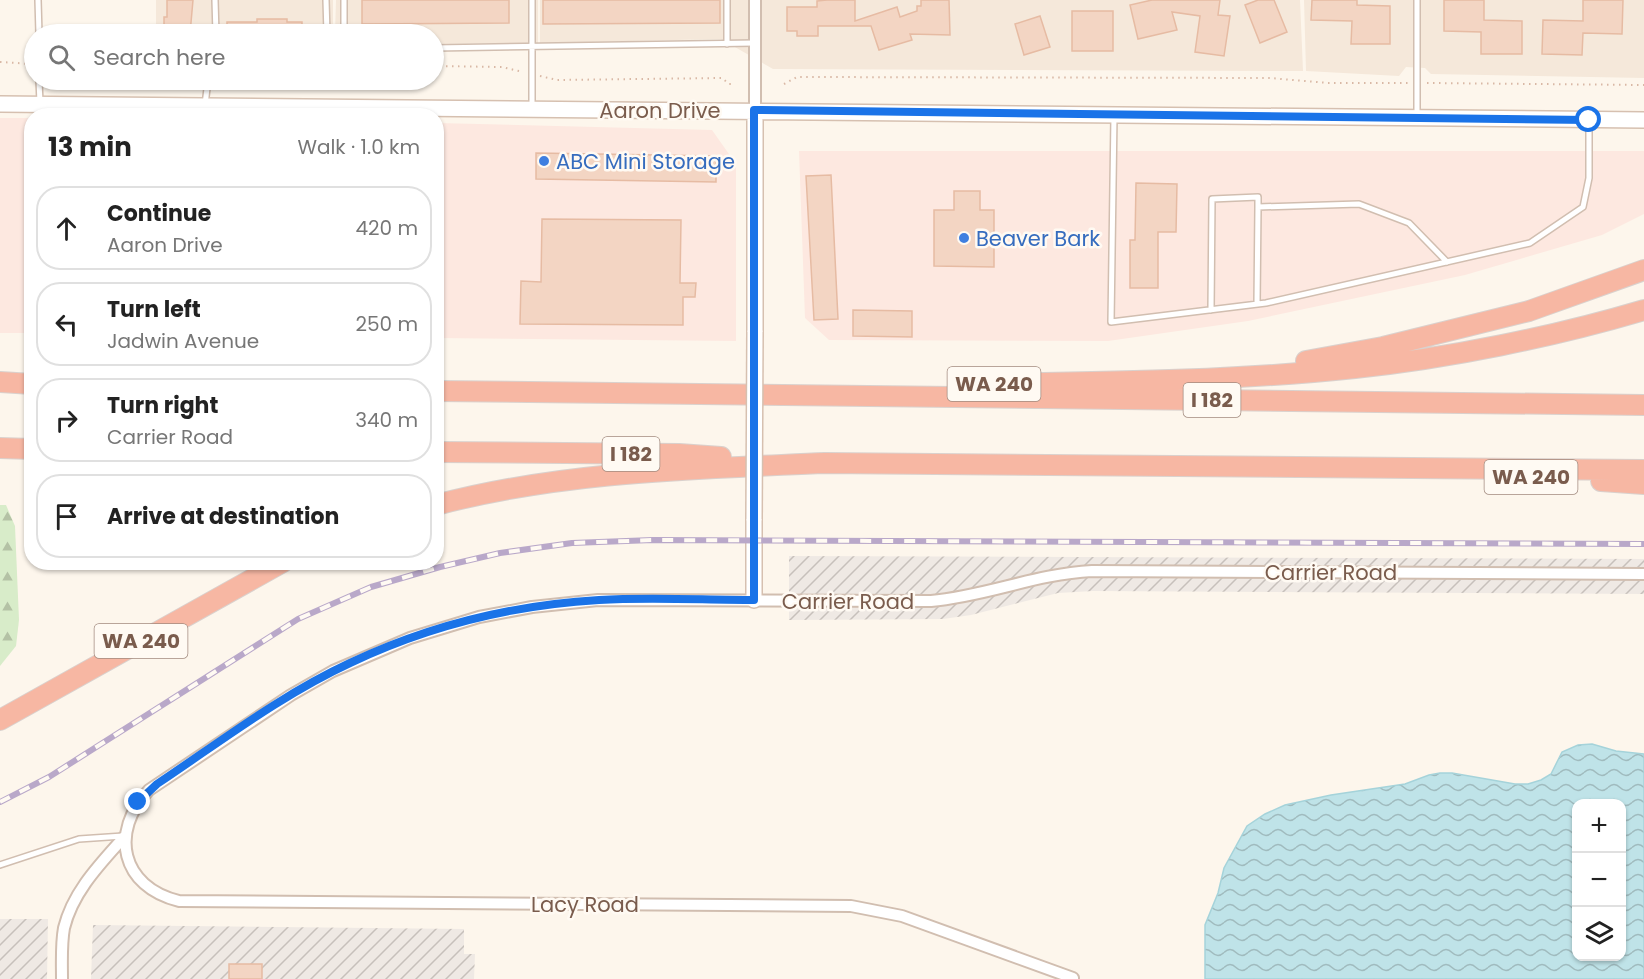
<!DOCTYPE html>
<meta charset="utf-8">
<style>
body{margin:0;font-family:Poppins,sans-serif;background:#f6f6f6;color:#222}
.controls{position:absolute;right:18px;bottom:18px;display:grid;overflow:hidden;border-radius:12px;box-shadow:0 2px 4px #0004}
.controls button{width:54px;height:54px;display:grid;place-items:center;padding:0;border:0;border-bottom:2px solid #e0e0e0;background:#fff;color:#222;font:30px sans-serif}
.stop{position:absolute;width:18px;height:18px;margin:-14px;border:4px solid #1a73e8;border-radius:50%;background:#fff}
.stop.end{background:#1a73e8;border-color:#fff;box-shadow:0 2px 6px #0008}
.list{margin:0;padding:0;list-style:none}
h2{display:flex;justify-content:space-between;align-items:center;height:78px;margin:0;padding:0 24px;font-size:26px}
h2 small{font-size:20px;font-weight:400;color:#767676}
.list li{display:grid;grid-template-columns:39px 1fr auto;gap:18px;align-items:center;box-sizing:border-box;height:84px;margin:0 12px 12px;padding:0 12px;border:2px solid #e0e0e0;border-radius:24px}
.list b{display:block;font-size:22px;white-space:nowrap}
.list p{margin:0;font-size:20px;white-space:nowrap;color:#767676}
.list em{font-size:20px;font-style:normal;color:#767676}
.icon{flex:none;width:33px;height:33px;fill:none;stroke:currentColor;stroke-width:2;stroke-linecap:round;stroke-linejoin:round}
.map{position:relative;flex:none;width:1644px;height:979px;overflow:hidden}
.search{position:absolute;background:#fff;box-shadow:0 2px 4px #0004;left:24px;top:24px;width:420px;height:66px;display:flex;align-items:center;gap:15px;box-sizing:border-box;padding:0 21px;border-radius:33px;color:#767676;font-size:22px}
.panel{position:absolute;background:#fff;box-shadow:0 2px 4px #0004;left:24px;top:108px;width:420px;height:462px;border-radius:24px}
.map>svg:first-child{display:block}
.residential{fill:#f5e8da}
.commercial{fill:#fde8e0}
.industrial{fill:url(#industrial-furrows)}
.forest{fill:url(#forest-firs)}
.water{fill:url(#water-waves);stroke:#a5d3da;stroke-width:1.5;fill-rule:evenodd}
.building{fill:#f3d5c3;stroke:#e6bba3;stroke-width:1.5}
.lines{fill:none;stroke-linecap:round;stroke-linejoin:round}
.lane-casing{stroke:#d1beb0;stroke-width:8}
.street-casing{stroke:#d1beb0;stroke-width:14}
.secondary-casing{stroke:#d6c0b0;stroke-width:18}
.highway-casing{stroke:#dad1cd;stroke-width:22}
.path{stroke:#d9b8a5;stroke-width:2;stroke-dasharray:1.5 4.5;stroke-linecap:butt}
.lane{stroke:#fff;stroke-width:5}
.street{stroke:#fff;stroke-width:10}
.secondary{stroke:#fff;stroke-width:15}
.highway{stroke:#f7b7a3;stroke-width:20}
.rail-casing{stroke:#b9a8c9;stroke-width:6}
.rail{stroke:#fffaf3;stroke-width:4;stroke-dasharray:11;stroke-linecap:butt}
.secondary-bridge-casing{stroke:#d6c0b0;stroke-width:18;stroke-linecap:butt}
.secondary-bridge{stroke:#fff;stroke-width:15}
.route{stroke:#1a73e8;stroke-width:8}
.shop-dot{fill:#3f7fe0;stroke:#fffaf3;stroke-width:2}
.labels{text-anchor:middle;dominant-baseline:central;stroke-width:5;stroke-linejoin:round;paint-order:stroke}
.shield{fill:#fffaf3;stroke:#a28b7f;stroke-width:1.5}
.shield-label{font-size:20px;font-weight:bold;fill:#7a5c4d}
.street-label{font-size:21px;fill:#7a5c4d;stroke:#fffaf3}
.shop-label{font-size:21px;fill:#366cbe;stroke:#fffaf3;text-anchor:start}
</style>
<div class="map">
<svg width="1644" height="979" viewBox="0 0 1644 979">
<defs>
<pattern id="industrial-furrows" width="10" height="10" patternUnits="userSpaceOnUse" patternTransform="scale(1.5)"><rect width="10" height="10" fill="#efe9e4"/><path d="M-1 1l2-2M0 10L10 0M9 11l2-2" fill="none" stroke="#c7c0bb"/></pattern>
<pattern id="forest-firs" width="22" height="20" patternUnits="userSpaceOnUse" patternTransform="scale(1.5)"><rect width="22" height="20" fill="#d8ecc9"/><path d="M5 1l3.5 6h-7zM16 11l3.5 6h-7z" fill="#b4c2a5"/></pattern>
<pattern id="water-waves" width="16" height="10" patternUnits="userSpaceOnUse" patternTransform="scale(1.5)"><rect width="16" height="10" fill="#bfe3e8"/><path d="M0 5q4-4 8 0t8 0" fill="none" stroke="#a0bbbe"/></pattern>
</defs>
<rect width="100%" height="100%" fill="#fdf6ec"/>
<!-- residential -->
<path class="residential" d="M156 0H333V34H156Z
M336 0H538V43L434 44V34H335Z
M540 0H1300L1303 71 773 69 721 39 540 43Z
M1304 0H1644V78L1431 74 1425 68 1406 67 1399 76 1306 71Z"/>
<!-- commercial -->
<path class="commercial" d="M0 118H31V333H0Z
M437 123 712 130 736 164V341L437 338Z
M799 151H1644V214L1602 235 1465 275 1248 321 1108 341 829 340 805 318Z"/>
<!-- industrial -->
<path class="industrial" d="M789 556 1644 559V594L1093 591 1058 593 971 615 943 619 789 620Z
M0 919H48L47 979H0Z
M93 925 464 929V954H475L474 979H91Z"/>
<!-- forest -->
<path class="forest" d="M0 505H6L15 526 19 620 16 646 0 666Z"/>
<!-- water -->
<path class="water" d="M1592 744 1616 751 1644 754V979H1205V925L1218 893 1224 868 1247 826 1265 814 1285 805 1331 795 1405 784 1429 775 1440 773H1452L1515 784H1528L1541 780 1551 774 1562 752 1578 745ZM1576 804H1622V956H1576Z"/>
<!-- building -->
<path class="building" d="M167 0H193L190 34H164V17H167Z
M362 0H509V23L362 24Z
M543 0H720V23L543 24Z
M827 0H855V21L897 7 900 17 917 11V6H921V0H949L950 35 910 34 912 40 879 50 871 26H818V36H797V31H787V7H817V1Z
M1152 0H1220L1218 15 1230 16 1224 56 1195 52 1200 16 1172 12 1177 30 1138 39 1130 5Z
M1258 0H1274L1287 32 1260 43 1245 5Z
M1312 0H1357V5L1390 6V44H1351L1352 21 1311 20Z
M1444 0H1484V20L1522 21V54H1481V32L1444 31Z
M1583 0H1623L1622 34 1583 33 1582 55 1542 54 1543 20 1583 21Z
M1072 11H1113V51H1072Z
M1040 16 1050 47 1024 55 1015 24Z
M257 19H287V22H302V34H227V22H257Z
M536 153 716 156V182L536 179Z
M831 175 838 319 814 320 806 176Z
M1136 183 1177 184 1176 232H1158V288H1130V240H1135Z
M954 191H980V210H994V267L934 266V210H954Z
M542 219 681 220 680 283H696L695 297H683V325L520 324 521 281 541 282Z
M853 310 912 311V337L853 336Z
M229 964H262V979H229Z"/>
<g class="lines">
<!-- lane casing -->
<g class="lane-casing">
<path id="lane" d="M38 0 39 34
M215 0 216 34
M326 0 327 34
M344 0V34
M532 0V107
M727 0V44
M434 48 755 43
M39 80 40 103
M205 105 208 80
M74 106 80 116
M1417 115V0
M1114 116 1111 322 1266 303 1530 243 1583 207 1589 178V122
M1257 304 1258 207 1359 204 1409 223 1447 262
M1211 310 1212 199 1258 197V207
M0 865 79 839 123 836"/>
</g>
<!-- street casing -->
<g class="street-casing">
<path id="street" d="M755 0V110
M1073 978 902 916 851 906 179 901C121 887 109 832 149 790L291 695 333 671 410 638 479 617 532 607 598 600 931 601C987 596 1035 574 1092 571L1644 574
M62 979C62 962 61 944 64 928 73 891 101 863 125 836"/>
</g>
<!-- secondary casing -->
<g class="secondary-casing">
<path id="secondary" d="M0 104 1644 120
M755 110V332
M754 600V519"/>
</g>
<!-- highway casing -->
<g class="highway-casing">
<path id="highway" d="M1306 361 1383 347 1529 311 1644 270
M0 382 32 384
M984 384C1108 382 1232 381 1355 368 1449 358 1553 337 1644 310
M436 391 1644 405
M0 448 32 449
M436 452 679 454 721 457
M1601 481 1644 484
M436 505C564 471 694 469 825 463L1644 470
M0 720 283 562"/>
</g>
<!-- path -->
<path class="path" d="M0 62 34 64
M434 66 502 67 523 72
M540 76 557 80 722 78 729 84H735
M1427 83 1644 85
M784 84 797 77 1270 78 1328 83H1410"/>
<!-- lane -->
<use href="#lane" class="lane"/>
<!-- street -->
<use href="#street" class="street"/>
<!-- secondary -->
<use href="#secondary" class="secondary"/>
<!-- highway -->
<use href="#highway" class="highway"/>
<!-- rail casing -->
<g class="rail-casing">
<path id="rail" d="M0 802 49 777 298 619 371 587 440 567 500 553 572 543 653 540 1644 544"/>
</g>
<!-- rail -->
<use href="#rail" class="rail"/>
<!-- secondary-bridge casing -->
<g class="secondary-bridge-casing">
<path id="secondary-bridge" d="M754 519 755 332"/>
</g>
<!-- secondary-bridge -->
<use href="#secondary-bridge" class="secondary-bridge"/>
</g>
<g class="lines">
<!-- route -->
<path class="route" d="M138 802 157 784C220 742 281 695 350 663 428 626 513 605 599 600 651 597 702 600 754 600V110L1589 120"/>
</g>
<!-- markers -->
<g class="shop-dot">
<circle cx="544" cy="161" r="6"/>
<circle cx="964" cy="238" r="6"/>
</g>
<g class="labels">
<!-- shield labels -->
<g class="shield">
<rect x="947.5" y="367" width="93" height="34" rx="4.5"/>
<rect x="1183.5" y="383" width="57" height="34" rx="4.5"/>
<rect x="602.5" y="437" width="57" height="34" rx="4.5"/>
<rect x="1484.5" y="460" width="93" height="34" rx="4.5"/>
<rect x="94.5" y="624" width="93" height="34" rx="4.5"/>
</g>
<g class="shield-label">
<text x="994" y="384">WA 240</text>
<text x="1212" y="400">I 182</text>
<text x="631" y="454">I 182</text>
<text x="1531" y="477">WA 240</text>
<text x="141" y="641">WA 240</text>
</g>
<!-- street labels -->
<g class="street-label">
<text x="660" y="110">Aaron Drive</text>
<text x="1331" y="572">Carrier Road</text>
<text x="848" y="601">Carrier Road</text>
<text x="585" y="904">Lacy Road</text>
</g>
<!-- shop labels -->
<g class="shop-label">
<text x="556" y="161">ABC Mini Storage</text>
<text x="976" y="238">Beaver Bark</text>
</g>
</g>
</svg>
<div class="controls">
<button>+</button>
<button>−</button>
<button><svg class="icon" aria-label="layers" viewBox="0 0 24 24"><path d="M12 4l9 5-9 5-9-5zM3 14l9 5 9-5"/></svg></button>
</div>
<div class="stop" style="left:1589px;top:120px"></div>
<div class="stop end" style="left:138px;top:802px"></div>
<div class="search"><svg class="icon" aria-label="search" viewBox="0 0 24 24"><circle cx="10" cy="10" r="6"/><path d="M15 15l6 6"/></svg>Search here</div>
<section class="panel">
<h2>13 min<small>Walk · 1.0 km</small></h2>
<ul class="list">
<li><svg class="icon" aria-label="ahead" viewBox="0 0 24 24"><path d="M12 20V5M6 11l6-6 6 6"/></svg><div><b>Continue</b><p>Aaron Drive</p></div><em>420 m</em></li>
<li><svg class="icon" aria-label="left" viewBox="0 0 24 24"><path d="M17 20v-9H6M10 6l-5 5 5 5"/></svg><div><b>Turn left</b><p>Jadwin Avenue</p></div><em>250 m</em></li>
<li><svg class="icon" aria-label="right" viewBox="0 0 24 24"><path d="M7 20v-9h11M14 6l5 5-5 5"/></svg><div><b>Turn right</b><p>Carrier Road</p></div><em>340 m</em></li>
<li><svg class="icon" aria-label="arrive" viewBox="0 0 24 24"><path d="M6 21V4h12l-3 4 3 4H6"/></svg><div><b>Arrive at destination</b></div></li>
</ul>
</section>
</div>
